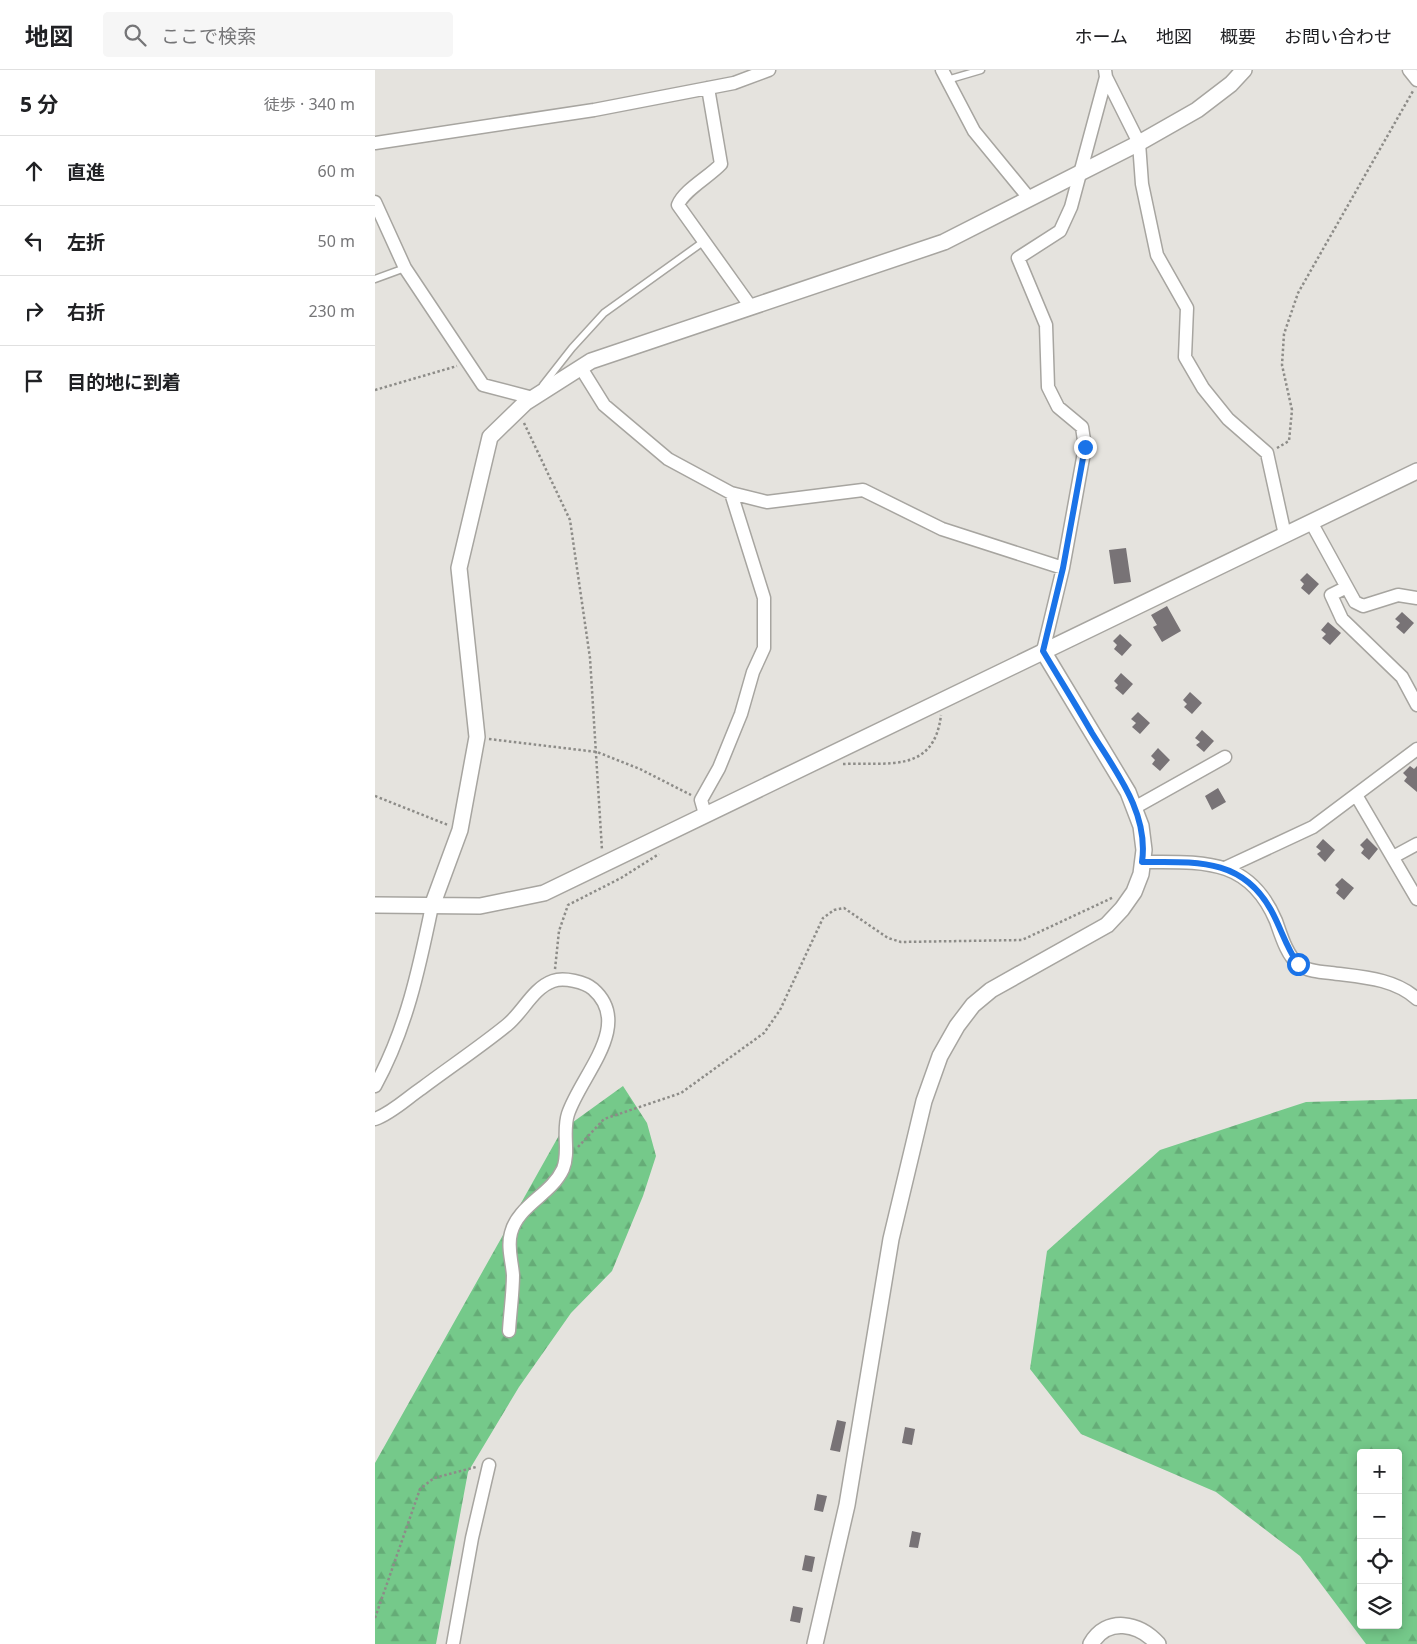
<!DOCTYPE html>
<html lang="ja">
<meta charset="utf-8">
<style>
body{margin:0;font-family:"Noto Sans","Noto Sans JP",sans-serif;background:#f6f6f6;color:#202124}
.controls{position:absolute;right:15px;bottom:15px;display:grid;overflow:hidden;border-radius:5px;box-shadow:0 2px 12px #0003}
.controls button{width:45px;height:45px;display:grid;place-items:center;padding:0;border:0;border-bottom:1px solid #e0e0e0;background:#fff;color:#202124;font:25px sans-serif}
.stop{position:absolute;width:15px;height:15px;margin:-11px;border:4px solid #1a73e8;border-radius:50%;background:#fff}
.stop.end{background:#1a73e8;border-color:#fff;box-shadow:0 1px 5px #0008}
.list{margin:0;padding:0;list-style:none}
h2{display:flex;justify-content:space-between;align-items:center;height:65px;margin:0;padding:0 20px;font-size:21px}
h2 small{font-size:16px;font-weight:400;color:#757577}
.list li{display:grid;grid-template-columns:32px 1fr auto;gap:15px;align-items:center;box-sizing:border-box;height:70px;padding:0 20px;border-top:1px solid #e0e0e0}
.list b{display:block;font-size:19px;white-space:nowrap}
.list em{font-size:16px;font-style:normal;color:#757577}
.icon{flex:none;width:28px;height:28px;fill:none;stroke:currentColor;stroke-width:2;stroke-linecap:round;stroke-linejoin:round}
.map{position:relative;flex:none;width:1042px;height:1574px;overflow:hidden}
header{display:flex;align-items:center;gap:30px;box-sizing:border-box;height:70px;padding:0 25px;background:#fff;border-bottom:1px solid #e0e0e0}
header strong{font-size:24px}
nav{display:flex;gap:28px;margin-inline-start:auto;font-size:18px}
.search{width:350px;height:45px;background:#f6f6f6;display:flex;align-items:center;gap:12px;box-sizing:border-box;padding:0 18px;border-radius:5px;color:#757577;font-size:19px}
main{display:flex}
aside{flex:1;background:#fff}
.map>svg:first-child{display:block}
.forest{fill:url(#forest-firs);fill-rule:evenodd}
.building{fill:#787376}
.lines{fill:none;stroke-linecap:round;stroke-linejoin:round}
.service-casing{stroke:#a7a5a0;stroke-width:9}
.minor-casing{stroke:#a7a5a0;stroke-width:15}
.tertiary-casing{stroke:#a7a5a0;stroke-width:18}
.path{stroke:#8d8c88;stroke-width:2.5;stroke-dasharray:2.5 2.5;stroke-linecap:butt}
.service{stroke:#fff;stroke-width:6}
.minor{stroke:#fff;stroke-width:12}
.tertiary{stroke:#fff;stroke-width:15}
.route{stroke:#1a73e8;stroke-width:6}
</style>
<header>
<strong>地図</strong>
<div class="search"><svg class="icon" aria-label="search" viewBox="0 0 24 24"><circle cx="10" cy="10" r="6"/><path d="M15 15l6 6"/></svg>ここで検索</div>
<nav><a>ホーム</a><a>地図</a><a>概要</a><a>お問い合わせ</a></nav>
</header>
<main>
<aside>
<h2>5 分<small>徒歩 · 340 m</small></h2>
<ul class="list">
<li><svg class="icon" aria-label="ahead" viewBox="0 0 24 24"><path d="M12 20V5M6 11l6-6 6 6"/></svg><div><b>直進</b></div><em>60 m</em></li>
<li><svg class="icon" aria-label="left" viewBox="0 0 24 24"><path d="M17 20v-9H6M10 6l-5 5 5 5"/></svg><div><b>左折</b></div><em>50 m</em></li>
<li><svg class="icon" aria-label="right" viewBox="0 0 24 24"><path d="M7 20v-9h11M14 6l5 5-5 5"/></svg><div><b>右折</b></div><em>230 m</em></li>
<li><svg class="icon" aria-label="arrive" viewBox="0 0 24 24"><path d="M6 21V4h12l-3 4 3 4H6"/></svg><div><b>目的地に到着</b></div></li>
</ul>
</aside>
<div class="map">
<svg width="1042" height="1574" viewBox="0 0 1042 1574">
<defs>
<pattern id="forest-firs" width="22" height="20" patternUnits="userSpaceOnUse" patternTransform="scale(1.25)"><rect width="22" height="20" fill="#75c98a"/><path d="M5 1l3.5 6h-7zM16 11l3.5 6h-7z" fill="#65ac77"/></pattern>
</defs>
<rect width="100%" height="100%" fill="#e5e3de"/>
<!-- forest -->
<path class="forest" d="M248 1016 272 1053 281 1086 268 1126 237 1201 196 1243 144 1317 93 1402 61 1574H0V1393L187 1060Z
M1042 1029V1574H991L925 1486 841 1422 706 1364 655 1299 672 1181 785 1080 931 1032ZM986 1383H1023V1555H986Z"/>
<!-- building -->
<path class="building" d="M751 478 756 512 739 514 734 480Z
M932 503 944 514 934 525 926 518 929 514 925 510Z
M792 536 806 561 787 572 778 557 782 555 776 545Z
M1027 542 1039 553 1029 564 1021 557 1025 553 1020 549Z
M953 552 966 563 955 575 947 568 951 564 946 560Z
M745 564 757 575 747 586 739 579 742 575 738 571Z
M746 603 758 614 748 625 740 618 743 615 739 611Z
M815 622 827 633 817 644 809 637 812 634 808 630Z
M763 642 775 653 765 664 757 657 761 653 756 649Z
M827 660 839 671 829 682 821 675 825 672 820 668Z
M783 678 795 690 785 701 777 694 780 690 776 686Z
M1035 696 1039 699 1042 696V722L1029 711 1032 707 1028 703Z
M843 718 851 732 837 740 830 726Z
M992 768 1003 779 994 790 986 783 989 779 985 775Z
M948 769 960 780 950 792 942 784 946 781 941 777Z
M967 808 979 818 969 830 961 823 964 819 960 815Z
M462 1350 471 1352 465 1382 455 1380Z
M530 1357 540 1359 537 1375 527 1373Z
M442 1424 452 1426 448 1442 439 1440Z
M537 1461 546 1463 543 1478 534 1477Z
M430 1485 440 1487 437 1502 427 1500Z
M418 1536 428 1538 425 1553 415 1551Z"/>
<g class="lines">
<!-- service casing -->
<g class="service-casing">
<path id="service" d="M572 10 606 0
M0 209 30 198
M168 315 197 278 229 243 328 172"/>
</g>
<!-- minor casing -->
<g class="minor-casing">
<path id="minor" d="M567 0 599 61 654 128
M1034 0 1042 10
M731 7 764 73 767 114 782 185 812 238 810 287 828 318 853 349 892 383 910 465
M333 18 346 94C334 107 309 120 303 135L376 237
M0 73 219 40 359 13 394 0
M0 132 30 198 108 315 158 328
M206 298 229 335 293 389 356 423 392 432 488 420 567 459 688 498
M936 452 980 532 988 536 1023 525 1042 528
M970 518 956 525 967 549 1027 607 1042 635
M668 581 688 498 710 377 707 357 683 337 673 317 671 255 643 188 685 161 696 137 731 7 730 0
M981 725 1042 829
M759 738 850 687
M330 744 326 730 344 698 366 644 378 602 389 578V528L356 423
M1018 787 1042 774
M767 792C827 792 874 787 901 851 906 865 912 886 924 895 932 901 946 902 956 903 986 907 1019 908 1042 929
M850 798 938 757 1042 679
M0 1016C31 960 44 899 57 836
M0 1049C17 1043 32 1028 47 1018 75 997 105 977 132 955 148 942 158 918 178 911 189 907 210 912 218 919 259 955 206 1005 193 1044 187 1062 195 1082 188 1099 176 1125 143 1135 136 1163 132 1177 137 1191 138 1205 138 1223 135 1243 134 1261
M78 1574 97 1468 114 1395"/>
</g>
<!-- tertiary casing -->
<g class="tertiary-casing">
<path id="tertiary" d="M0 835 105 836 169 823 1042 401
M57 836 85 760 102 667 84 498 115 367 150 333 216 291 569 172 764 73 822 40 856 14 869 0
M440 1574 472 1435 516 1169 549 1031 565 986 582 956 598 935 616 920 732 855 747 839 759 822 766 804 769 780 766 756 753 722 668 581
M716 1574C732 1546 764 1553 783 1574"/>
</g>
<!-- path -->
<path class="path" d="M0 320 82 296
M149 353 195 450 215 588 227 780
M902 378 914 371 917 340 907 295 909 264 923 223 1038 21
M114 669 222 682 265 699 316 725
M468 694C513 692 559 704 566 645
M0 726 73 755
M180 899 184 861 193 835 246 808 284 784
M203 1077 229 1049 306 1023 389 963 405 940 448 848 459 840 469 838 513 868 526 872 647 870 739 827
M0 1548 45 1419 59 1408 101 1397"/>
<!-- service -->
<use href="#service" class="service"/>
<!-- minor -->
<use href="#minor" class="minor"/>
<!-- tertiary -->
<use href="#tertiary" class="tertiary"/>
</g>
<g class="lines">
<!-- route -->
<path class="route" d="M710 377 688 498 668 581C684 608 701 635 717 663 741 702 774 743 767 792 819 792 867 787 896 840 906 858 911 877 923 894"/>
</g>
</svg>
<div class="controls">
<button>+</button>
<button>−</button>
<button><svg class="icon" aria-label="locate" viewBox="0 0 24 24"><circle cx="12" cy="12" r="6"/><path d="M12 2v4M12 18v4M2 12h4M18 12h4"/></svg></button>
<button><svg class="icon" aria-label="layers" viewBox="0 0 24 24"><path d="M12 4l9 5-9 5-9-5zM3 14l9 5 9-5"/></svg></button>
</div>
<div class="stop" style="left:923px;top:894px"></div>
<div class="stop end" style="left:710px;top:377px"></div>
</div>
</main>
